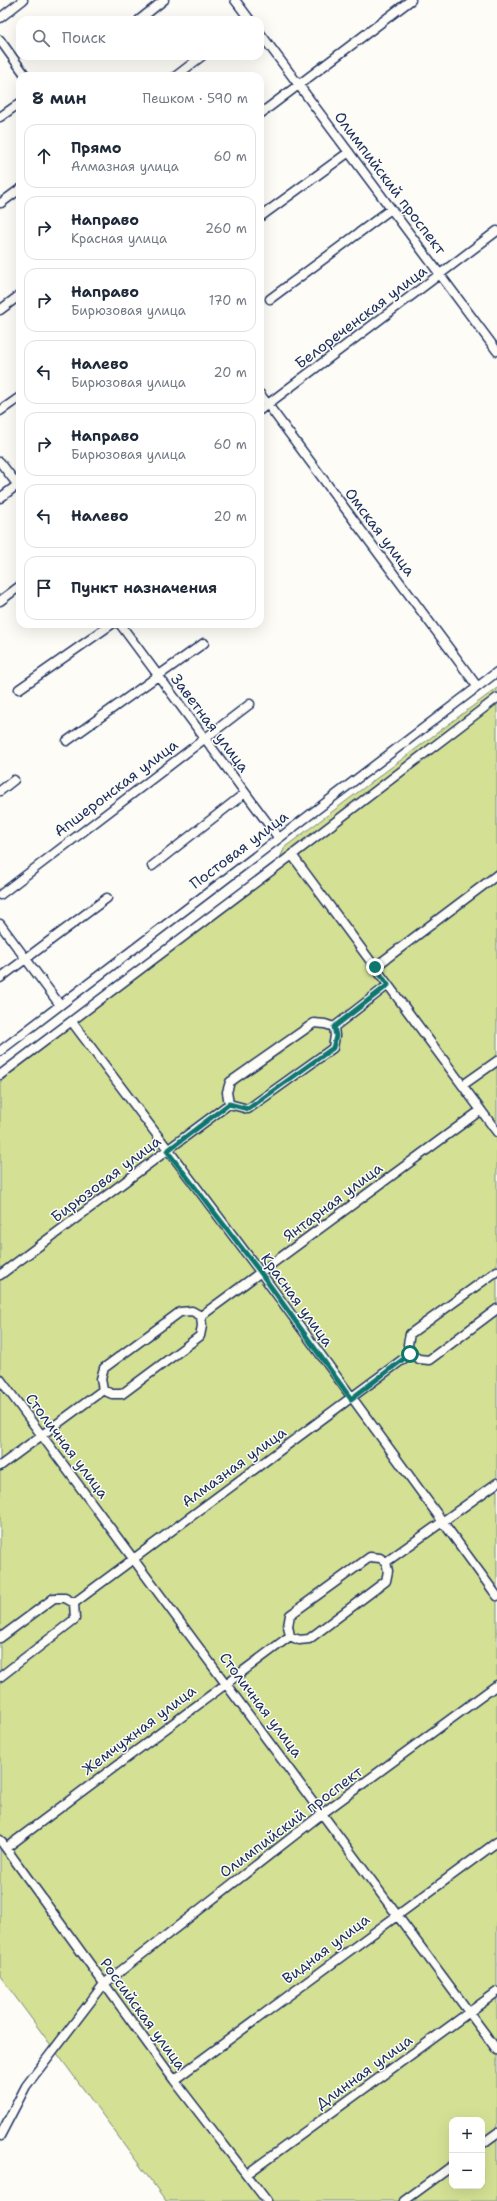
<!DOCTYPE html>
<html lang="ru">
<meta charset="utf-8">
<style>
body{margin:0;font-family:"Shantell Sans",sans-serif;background:#f6f6f7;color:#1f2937}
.controls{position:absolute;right:12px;bottom:12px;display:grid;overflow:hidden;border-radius:8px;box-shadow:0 4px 16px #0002}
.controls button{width:36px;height:36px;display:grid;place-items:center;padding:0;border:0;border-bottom:1px solid #e0e1e3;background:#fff;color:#1f2937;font:20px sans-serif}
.stop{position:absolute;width:12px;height:12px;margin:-9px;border:3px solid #0f766e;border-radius:50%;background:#fff}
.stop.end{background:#0f766e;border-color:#fff;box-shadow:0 1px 4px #0008}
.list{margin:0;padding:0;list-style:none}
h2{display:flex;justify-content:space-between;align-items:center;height:52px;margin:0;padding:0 16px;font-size:17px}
h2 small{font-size:13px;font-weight:400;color:#747a83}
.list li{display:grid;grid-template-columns:26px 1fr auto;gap:12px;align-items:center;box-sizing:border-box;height:64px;margin:0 8px 8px;padding:0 8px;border:1px solid #e0e1e3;border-radius:12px}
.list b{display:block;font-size:15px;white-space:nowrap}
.list p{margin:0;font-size:13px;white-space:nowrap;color:#747a83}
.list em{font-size:13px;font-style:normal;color:#747a83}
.icon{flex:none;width:22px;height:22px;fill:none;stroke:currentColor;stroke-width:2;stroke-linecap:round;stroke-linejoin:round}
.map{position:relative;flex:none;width:497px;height:2201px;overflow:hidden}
.search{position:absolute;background:#fff;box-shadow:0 4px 16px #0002;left:16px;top:16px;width:248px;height:44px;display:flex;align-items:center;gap:10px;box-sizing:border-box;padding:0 14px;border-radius:12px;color:#747a83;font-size:15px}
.panel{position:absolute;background:#fff;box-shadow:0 4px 16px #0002;left:16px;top:72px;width:248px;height:556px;border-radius:12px}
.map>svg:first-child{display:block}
.green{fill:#d4e194;stroke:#788879;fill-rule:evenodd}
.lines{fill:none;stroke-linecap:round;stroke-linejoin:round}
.street-casing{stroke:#1b2f5e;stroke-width:11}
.street{stroke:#fdfcf7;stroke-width:8}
.route{stroke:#0f766e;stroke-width:5}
.labels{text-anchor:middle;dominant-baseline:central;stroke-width:3;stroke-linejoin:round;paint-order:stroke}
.street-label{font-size:15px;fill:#1b2f5e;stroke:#fdfcf7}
</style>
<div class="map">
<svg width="497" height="2201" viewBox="0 0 497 2201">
<rect width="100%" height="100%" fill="#fdfcf7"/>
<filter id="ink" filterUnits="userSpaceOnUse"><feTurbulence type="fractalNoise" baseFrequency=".025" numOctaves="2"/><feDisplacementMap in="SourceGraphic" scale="8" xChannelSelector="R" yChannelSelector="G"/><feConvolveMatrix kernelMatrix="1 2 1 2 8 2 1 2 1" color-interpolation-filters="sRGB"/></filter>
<g filter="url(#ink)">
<!-- green -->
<path class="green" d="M497 688V2201H166L0 1976V1082L274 871 285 847ZM452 2120H482V2186H452Z"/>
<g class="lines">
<!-- street casing -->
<g class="street-casing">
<path id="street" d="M235 0 250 20
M0 18 23 0
M139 20 164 0
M260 33 497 351
M0 40 26 76
M176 76 202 56
M260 114 411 0
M0 117 20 103
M1 203 20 189
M260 217 349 152
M270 299 391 209
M0 310 20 295
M260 394 477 686
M260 410 497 231
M0 411 20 397
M0 462 20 488
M0 498 20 483
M0 601 20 586
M120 624 278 837
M19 689 112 624
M67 741 204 643
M0 791 14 780
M292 855 497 1132
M152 866 245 793
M0 895 250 704
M0 924 60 1005
M375 967 497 875
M0 978 107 898
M72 1022 261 1273 497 1596
M0 1051 497 672
M0 1075 292 855 497 698
M463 1085 497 1061
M229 1104 248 1109 333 1048 335 1036 334 1027
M0 1275 229 1104 227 1092 230 1082 314 1023 325 1024 334 1027 388 985
M410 1354 408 1344 410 1334 497 1271
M0 1379 497 2050
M103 1390 112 1394H122L200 1336 202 1326 201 1316
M0 1466 103 1390 101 1379 104 1368 180 1312 192 1311 201 1316 481 1110
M290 1636 288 1626 290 1615 370 1557 380 1558 386 1562
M0 1638 54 1598H65L74 1603
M0 1677 75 1619 74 1603 410 1354 419 1359 429 1360 497 1309
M0 1840 174 2080 267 2201
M6 1848 290 1636 299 1640 309 1639 386 1581 388 1571 386 1562 497 1483
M174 2080 497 1842
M0 2136 26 2086 104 1984 323 1813 497 1685
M482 2144 497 2133
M247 2174 497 1992
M404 2201 452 2166"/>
</g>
<!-- street -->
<use href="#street" class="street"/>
</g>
</g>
<g class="lines" filter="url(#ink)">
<!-- route -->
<path class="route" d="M375 967 388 985 334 1027 336 1036 333 1048 248 1109 229 1104 167 1151 261 1273 351 1399 410 1354"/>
</g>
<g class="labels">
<!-- street labels -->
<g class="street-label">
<text transform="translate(390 183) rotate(53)">Олимпийский проспект</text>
<text transform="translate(361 317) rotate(-37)">Белореченская улица</text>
<text transform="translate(380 532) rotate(53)">Омская улица</text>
<text transform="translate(210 723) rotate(53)">Заветная улица</text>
<text transform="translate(116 788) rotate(-37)">Апшеронская улица</text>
<text transform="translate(239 850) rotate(-37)">Постовая улица</text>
<text transform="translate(106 1179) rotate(-37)">Бирюзовая улица</text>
<text transform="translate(333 1202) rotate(-37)">Янтарная улица</text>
<text transform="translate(297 1300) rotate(54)">Красная улица</text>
<text transform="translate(67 1446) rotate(53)">Столичная улица</text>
<text transform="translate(234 1467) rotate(-36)">Алмазная улица</text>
<text transform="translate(261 1705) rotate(53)">Столичная улица</text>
<text transform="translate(139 1730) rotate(-37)">Жемчужная улица</text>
<text transform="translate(291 1822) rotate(-37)">Олимпийский проспект</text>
<text transform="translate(326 1949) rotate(-37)">Видная улица</text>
<text transform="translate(143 2014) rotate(54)">Российская улица</text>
<text transform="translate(364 2072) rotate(-36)">Длинная улица</text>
</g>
</g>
</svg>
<div class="controls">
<button>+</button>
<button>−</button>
</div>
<div class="stop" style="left:410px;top:1354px"></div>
<div class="stop end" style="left:375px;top:967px"></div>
<div class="search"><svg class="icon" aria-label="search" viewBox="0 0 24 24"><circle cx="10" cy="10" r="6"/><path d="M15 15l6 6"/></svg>Поиск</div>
<section class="panel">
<h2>8 мин<small>Пешком · 590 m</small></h2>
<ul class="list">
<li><svg class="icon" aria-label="ahead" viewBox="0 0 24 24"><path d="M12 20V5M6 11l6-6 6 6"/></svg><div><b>Прямо</b><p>Алмазная улица</p></div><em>60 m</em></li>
<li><svg class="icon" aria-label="right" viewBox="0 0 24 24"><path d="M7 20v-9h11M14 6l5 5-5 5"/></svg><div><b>Направо</b><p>Красная улица</p></div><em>260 m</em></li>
<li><svg class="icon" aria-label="right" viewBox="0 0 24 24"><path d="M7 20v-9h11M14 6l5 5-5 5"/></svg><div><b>Направо</b><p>Бирюзовая улица</p></div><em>170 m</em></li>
<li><svg class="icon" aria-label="left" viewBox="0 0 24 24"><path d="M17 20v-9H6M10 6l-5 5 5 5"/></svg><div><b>Налево</b><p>Бирюзовая улица</p></div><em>20 m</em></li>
<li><svg class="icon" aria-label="right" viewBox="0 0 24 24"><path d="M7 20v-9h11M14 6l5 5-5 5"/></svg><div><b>Направо</b><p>Бирюзовая улица</p></div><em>60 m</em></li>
<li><svg class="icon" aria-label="left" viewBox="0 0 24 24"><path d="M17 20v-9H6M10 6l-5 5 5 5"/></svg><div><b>Налево</b></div><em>20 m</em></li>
<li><svg class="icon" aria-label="arrive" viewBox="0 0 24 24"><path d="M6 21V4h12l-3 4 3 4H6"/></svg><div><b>Пункт назначения</b></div></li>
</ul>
</section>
</div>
